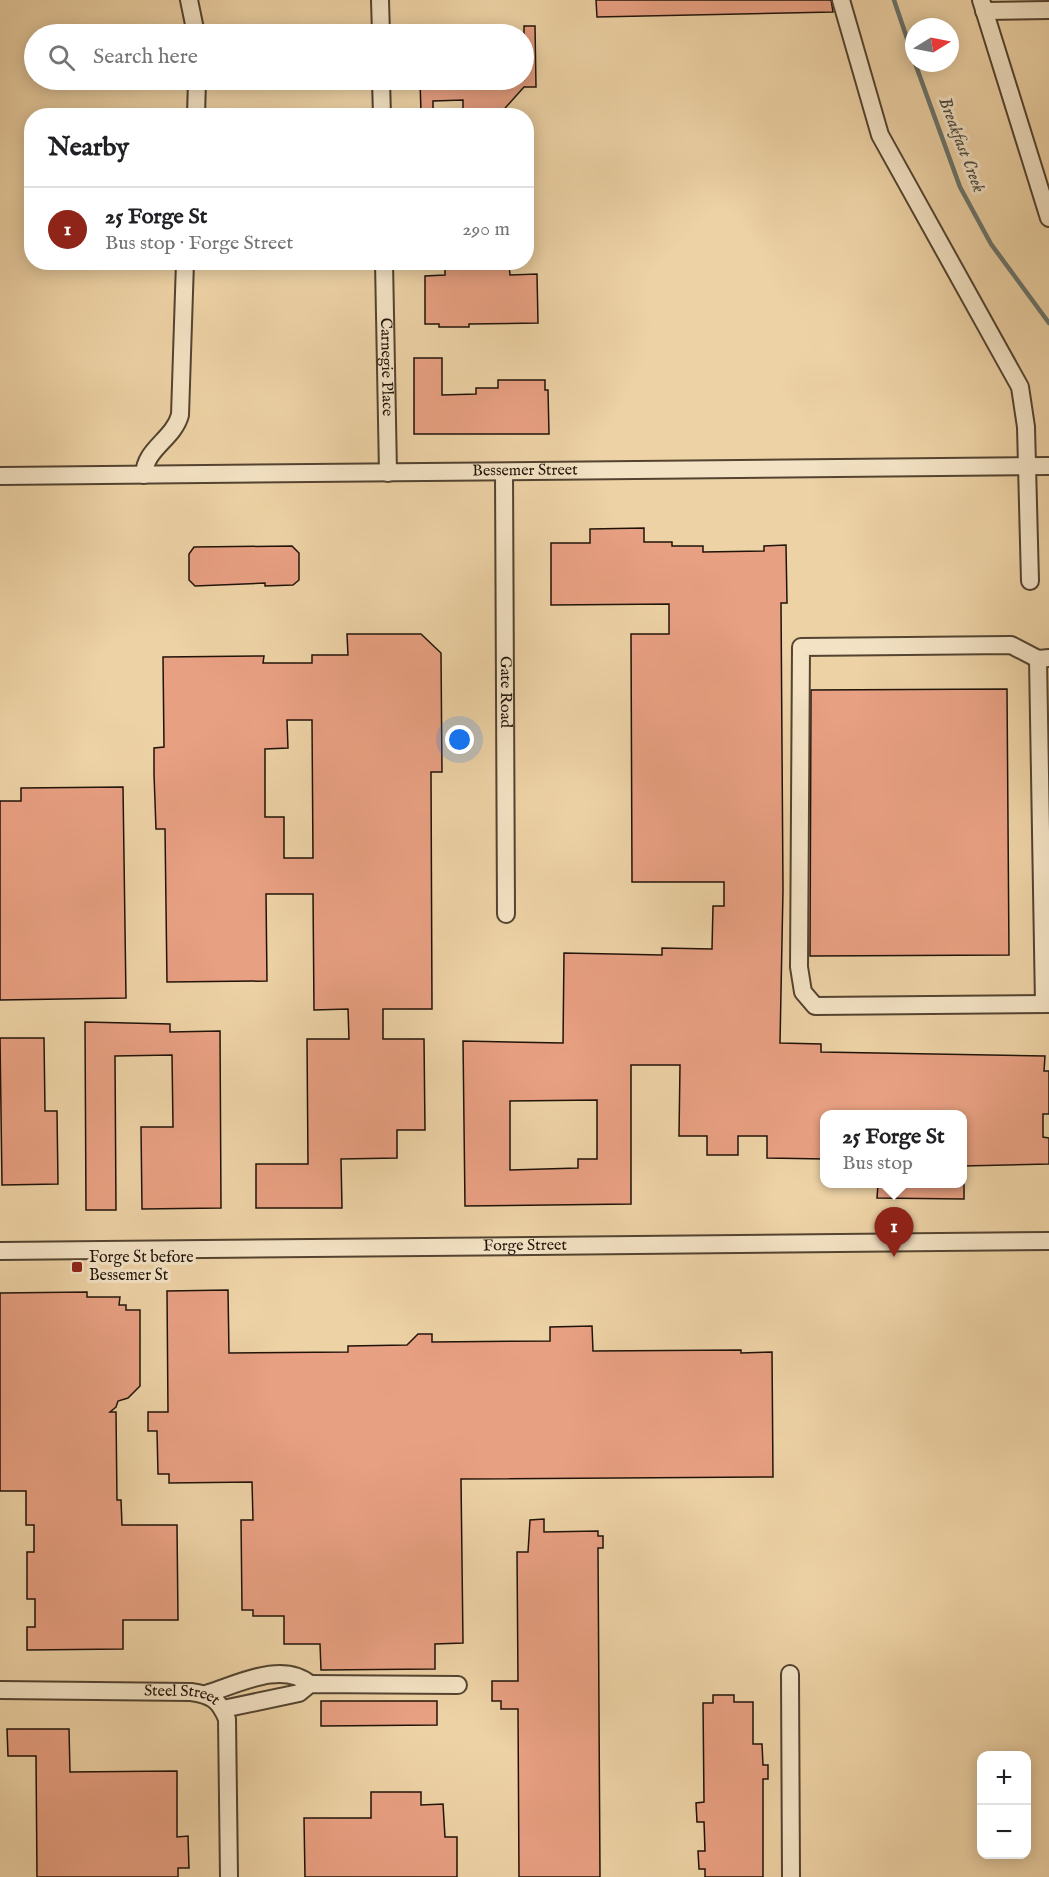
<!DOCTYPE html>
<meta charset="utf-8">
<style>
body{margin:0;font-family:"IM FELL English",serif;background:#f2f2f2;color:#202124}
.controls{position:absolute;right:18px;bottom:18px;display:grid;overflow:hidden;border-radius:12px;box-shadow:0 3px 15px #0003}
.controls button{width:54px;height:54px;display:grid;place-items:center;padding:0;border:0;border-bottom:2px solid #e0e0e0;background:#fff;color:#202124;font:30px sans-serif}
.compass{position:absolute;left:905px;top:18px;width:54px;height:54px;border-radius:50%;background:#fff;box-shadow:0 3px 15px #0003;rotate:80deg}
.you{position:absolute;left:460px;top:740px;width:21px;height:21px;margin:-15px;border:4px solid #fff;border-radius:50%;background:#1a73e8;box-shadow:0 0 0 9px #1a73e833}
.badge{display:grid;place-items:center;width:39px;height:39px;border-radius:50%;background:#8f2418;color:#fff;font-size:20px;font-weight:700}
.pin{position:absolute;translate:-50% -50px;filter:drop-shadow(0 2px 3px #0008)}
.pin::after{content:'';position:absolute;top:32px;width:21px;height:18px;background:inherit;clip-path:polygon(0 0,100% 0,50% 100%)}
.popup{position:absolute;left:820px;top:1110px;width:147px;height:78px;box-sizing:border-box;display:grid;place-content:center;border-radius:12px;background:#fff;filter:drop-shadow(0 2px 4px #0005);font-size:20px;white-space:nowrap;color:#757577}
.popup b{font-size:22px;color:#202124}
.popup::after{content:'';position:absolute;left:50%;top:100%;margin-left:-12px;border:12px solid transparent;border-top-color:#fff}
.list{margin:0;padding:0;list-style:none}
h2{display:flex;justify-content:space-between;align-items:center;height:78px;margin:0;padding:0 24px;font-size:26px}
h2 small{font-size:20px;font-weight:400;color:#757577}
.list li{display:grid;grid-template-columns:39px 1fr auto;gap:18px;align-items:center;box-sizing:border-box;height:84px;padding:0 24px;border-top:2px solid #e0e0e0}
.list b{display:block;font-size:22px;white-space:nowrap}
.list p{margin:0;font-size:20px;white-space:nowrap;color:#757577}
.list em{font-size:20px;font-style:normal;color:#757577}
.icon{flex:none;width:33px;height:33px;fill:none;stroke:currentColor;stroke-width:2;stroke-linecap:round;stroke-linejoin:round}
.map{position:relative;flex:none;width:1049px;height:1877px;overflow:hidden}
.search{position:absolute;background:#fff;box-shadow:0 3px 15px #0003;left:24px;top:24px;width:510px;height:66px;display:flex;align-items:center;gap:15px;box-sizing:border-box;padding:0 21px;border-radius:33px;color:#757577;font-size:22px}
.panel{position:absolute;background:#fff;box-shadow:0 3px 15px #0003;left:24px;top:108px;width:510px;height:162px;border-radius:24px}
.map>svg:first-child{display:block}
.lines{fill:none;stroke-linecap:round;stroke-linejoin:round}
.stream{stroke:#6a746d;stroke-width:4.5}
.building{fill:#e8a082;stroke:#201309;stroke-width:1.5;fill-rule:evenodd}
.minor-casing{stroke:#534330;stroke-width:20}
.minor{stroke:#f3e2c4;stroke-width:16}
.poi-dot{fill:#8f2418;stroke:#f3e2c4;stroke-width:2}
.labels{text-anchor:middle;dominant-baseline:central;stroke-width:6;stroke-linejoin:round;paint-order:stroke}
.street-label{font-size:16px;fill:#201309;stroke:#f3e2c4}
.poi-label{font-size:16px;fill:#201309;stroke:#f3e2c4;text-anchor:start}
.water-label{font-size:18px;font-style:italic;fill:#4b4c43;stroke:#f3e2c4}
</style>
<div class="map">
<svg width="1049" height="1877" viewBox="0 0 1049 1877">
<rect width="100%" height="100%" fill="#edd2a5"/>
<filter id="stains"><feTurbulence type="fractalNoise" baseFrequency=".00333" numOctaves="4"/><feColorMatrix values="0 0 0 0 .2 0 0 0 0 .09 0 0 0 0 .02 0 0 0 .5 -.17"/></filter>
<radialGradient id="worn" r=".72"><stop offset=".6" stop-color="#630" stop-opacity="0"/><stop offset="1" stop-color="#630" stop-opacity=".3"/></radialGradient>
<g class="lines">
<!-- stream -->
<path class="stream" d="M894 0 914 59
M915 63 960 187 991 244 1049 323"/>
</g>
<!-- building -->
<path class="building" d="M596 0H831L833 12 597 17Z
M524 26H535L536 87H524L498 116H463V100L433 101V113H421L420 80H524Z
M445 262H509L510 275 537 274 538 323 469 324V327H439V324H425V276L445 275Z
M414 358H442V395L476 394V388H498V380H545V390H548L549 434H414Z
M644 528V542H672V546H703V552L764 551V546L786 545 787 603H781L783 890 780 1043 821 1044V1052L1045 1056 1044 1071H1049V1114H1043V1137L1049 1138V1164L963 1166V1114H825V1159L767 1158V1136H738V1155H707V1136H679L680 1065H631V1204L465 1206 463 1041 563 1043 564 953 662 955V948L712 949 713 906H724V882H632L631 634H669V604L551 605V543H590V529ZM597 1100V1159H578V1168L510 1170V1101Z
M292 546 299 553V580L293 585 265 586V583L195 586 189 580V554L194 547Z
M347 634H421L441 653 442 772H431L432 1009H383V1039H424L425 1130H397V1158L341 1159 342 1208H256V1164H308L307 1039H349L348 1009 314 1010 313 894H266L267 981 167 982 165 829H156L154 774V748L164 747 163 657 264 656 263 663H312V655H348ZM287 720H312L313 858H284V817H265V749L288 748Z
M1007 689 1009 955 810 956 811 690Z
M123 787 126 998 0 1000V801H21V788Z
M85 1022 170 1024V1032L220 1031 221 1208 142 1209 141 1127H173L172 1055 115 1056 116 1210H86Z
M0 1038H44L45 1111H57L58 1184 2 1185Z
M878 1184H964V1199L877 1198Z
M228 1290 229 1353 348 1352V1346L407 1345 418 1334H432V1342L550 1341V1327L592 1326 593 1351 741 1350V1353L772 1352 773 1477 461 1479 463 1643 435 1644V1669L321 1670 320 1644H284V1616H253V1610H242L241 1520H253L252 1482 169 1483V1474H158L157 1431H148V1412H168L167 1291Z
M87 1292V1297H120L119 1305H126V1310H140V1386L128 1398 118 1401 116 1407 110 1412H116L117 1500H121L122 1525H177L178 1620H123V1649L27 1650V1627H35V1599H27V1552H34V1525H26V1491H0V1293Z
M544 1519V1532L598 1531V1536H603V1548H598L600 1877H519L518 1709H501V1701H492V1681H518L517 1552H528L530 1520Z
M713 1695H734V1702H753V1744H762L763 1765H768V1779H763V1877H705V1869H699L698 1851H705L704 1822H697L696 1803 704 1802 703 1703H713Z
M321 1701H437V1725L321 1726Z
M7 1729H69L70 1772 177 1771V1837L188 1836 189 1868H178V1877H37L36 1756H8Z
M371 1792H421V1805L443 1804 445 1837H457V1877H305L304 1818H371Z"/>
<g class="lines">
<!-- minor casing -->
<g class="minor-casing">
<g id="minor">
<path d="M189 0 196 34"/>
<path d="M380 0 381 34"/>
<path d="M841 0 880 135 1020 387 1026 427 1030 581"/>
<path d="M981 0 1049 218"/>
<path d="M984 11 1049 10"/>
<path d="M381 80 382 116"/>
<path d="M196 116 197 80"/>
<path id="s1" d="M384 262 388 473"/>
<path id="s2" d="M504 472 506 914"/>
<path d="M144 475C145 448 173 440 180 415L185 262"/>
<path id="s3" d="M0 476 1049 466"/>
<path d="M1049 658 1038 659 1011 645 801 647 799 967 803 992 815 1006 1049 1004"/>
<path d="M1038 659 1044 1004"/>
<path id="s4" d="M0 1251 1049 1241"/>
<path d="M790 1674 791 1877"/>
<path id="s5" d="M0 1690 191 1692C212 1695 219 1700 227 1719L229 1877"/>
<path d="M206 1694C236 1685 282 1660 310 1684"/>
<path d="M223 1709 299 1693 310 1684 458 1685"/>
</g>
</g>
<!-- minor -->
<use href="#minor" class="minor"/>
</g>
<!-- markers -->
<rect class="poi-dot" x="71" y="1261" width="12" height="12" rx="3"/>
<g class="labels">
<!-- street labels -->
<g class="street-label">
<text stroke="none"><textPath href="#s1" startOffset="105">Carnegie Place</textPath></text>
<text stroke="none"><textPath href="#s3" startOffset="525">Bessemer Street</textPath></text>
<text stroke="none"><textPath href="#s2" startOffset="220">Gate Road</textPath></text>
<text stroke="none"><textPath href="#s4" startOffset="525">Forge Street</textPath></text>
<text stroke="none"><textPath href="#s5" startOffset="182">Steel Street</textPath></text>
</g>
<!-- poi labels -->
<g class="poi-label">
<text x="89" y="1258">Forge St before<tspan x="89" dy="18">Bessemer St</tspan></text>
</g>
<!-- water labels -->
<g class="water-label">
<text transform="translate(961 145) rotate(69)">Breakfast Creek</text>
</g>
</g>
<rect width="100%" height="100%" filter="url(#stains)"/>
<rect width="100%" height="100%" fill="url(#worn)"/>
</svg>
<div class="controls">
<button>+</button>
<button>−</button>
</div>
<svg class="compass" viewBox="-18 -18 36 36"><path d="M0-13l5 13h-10z" fill="#e53935"/><path d="M0 13l5-13h-10z" fill="#757577"/></svg>
<div class="you"></div>
<div class="pin badge" style="left:894px;top:1257px">1</div>
<div class="popup"><b>25 Forge St</b>Bus stop</div>
<div class="search"><svg class="icon" aria-label="search" viewBox="0 0 24 24"><circle cx="10" cy="10" r="6"/><path d="M15 15l6 6"/></svg>Search here</div>
<section class="panel">
<h2>Nearby<small></small></h2>
<ul class="list">
<li><span class="badge">1</span><div><b>25 Forge St</b><p>Bus stop · Forge Street</p></div><em>290 m</em></li>
</ul>
</section>
</div>
